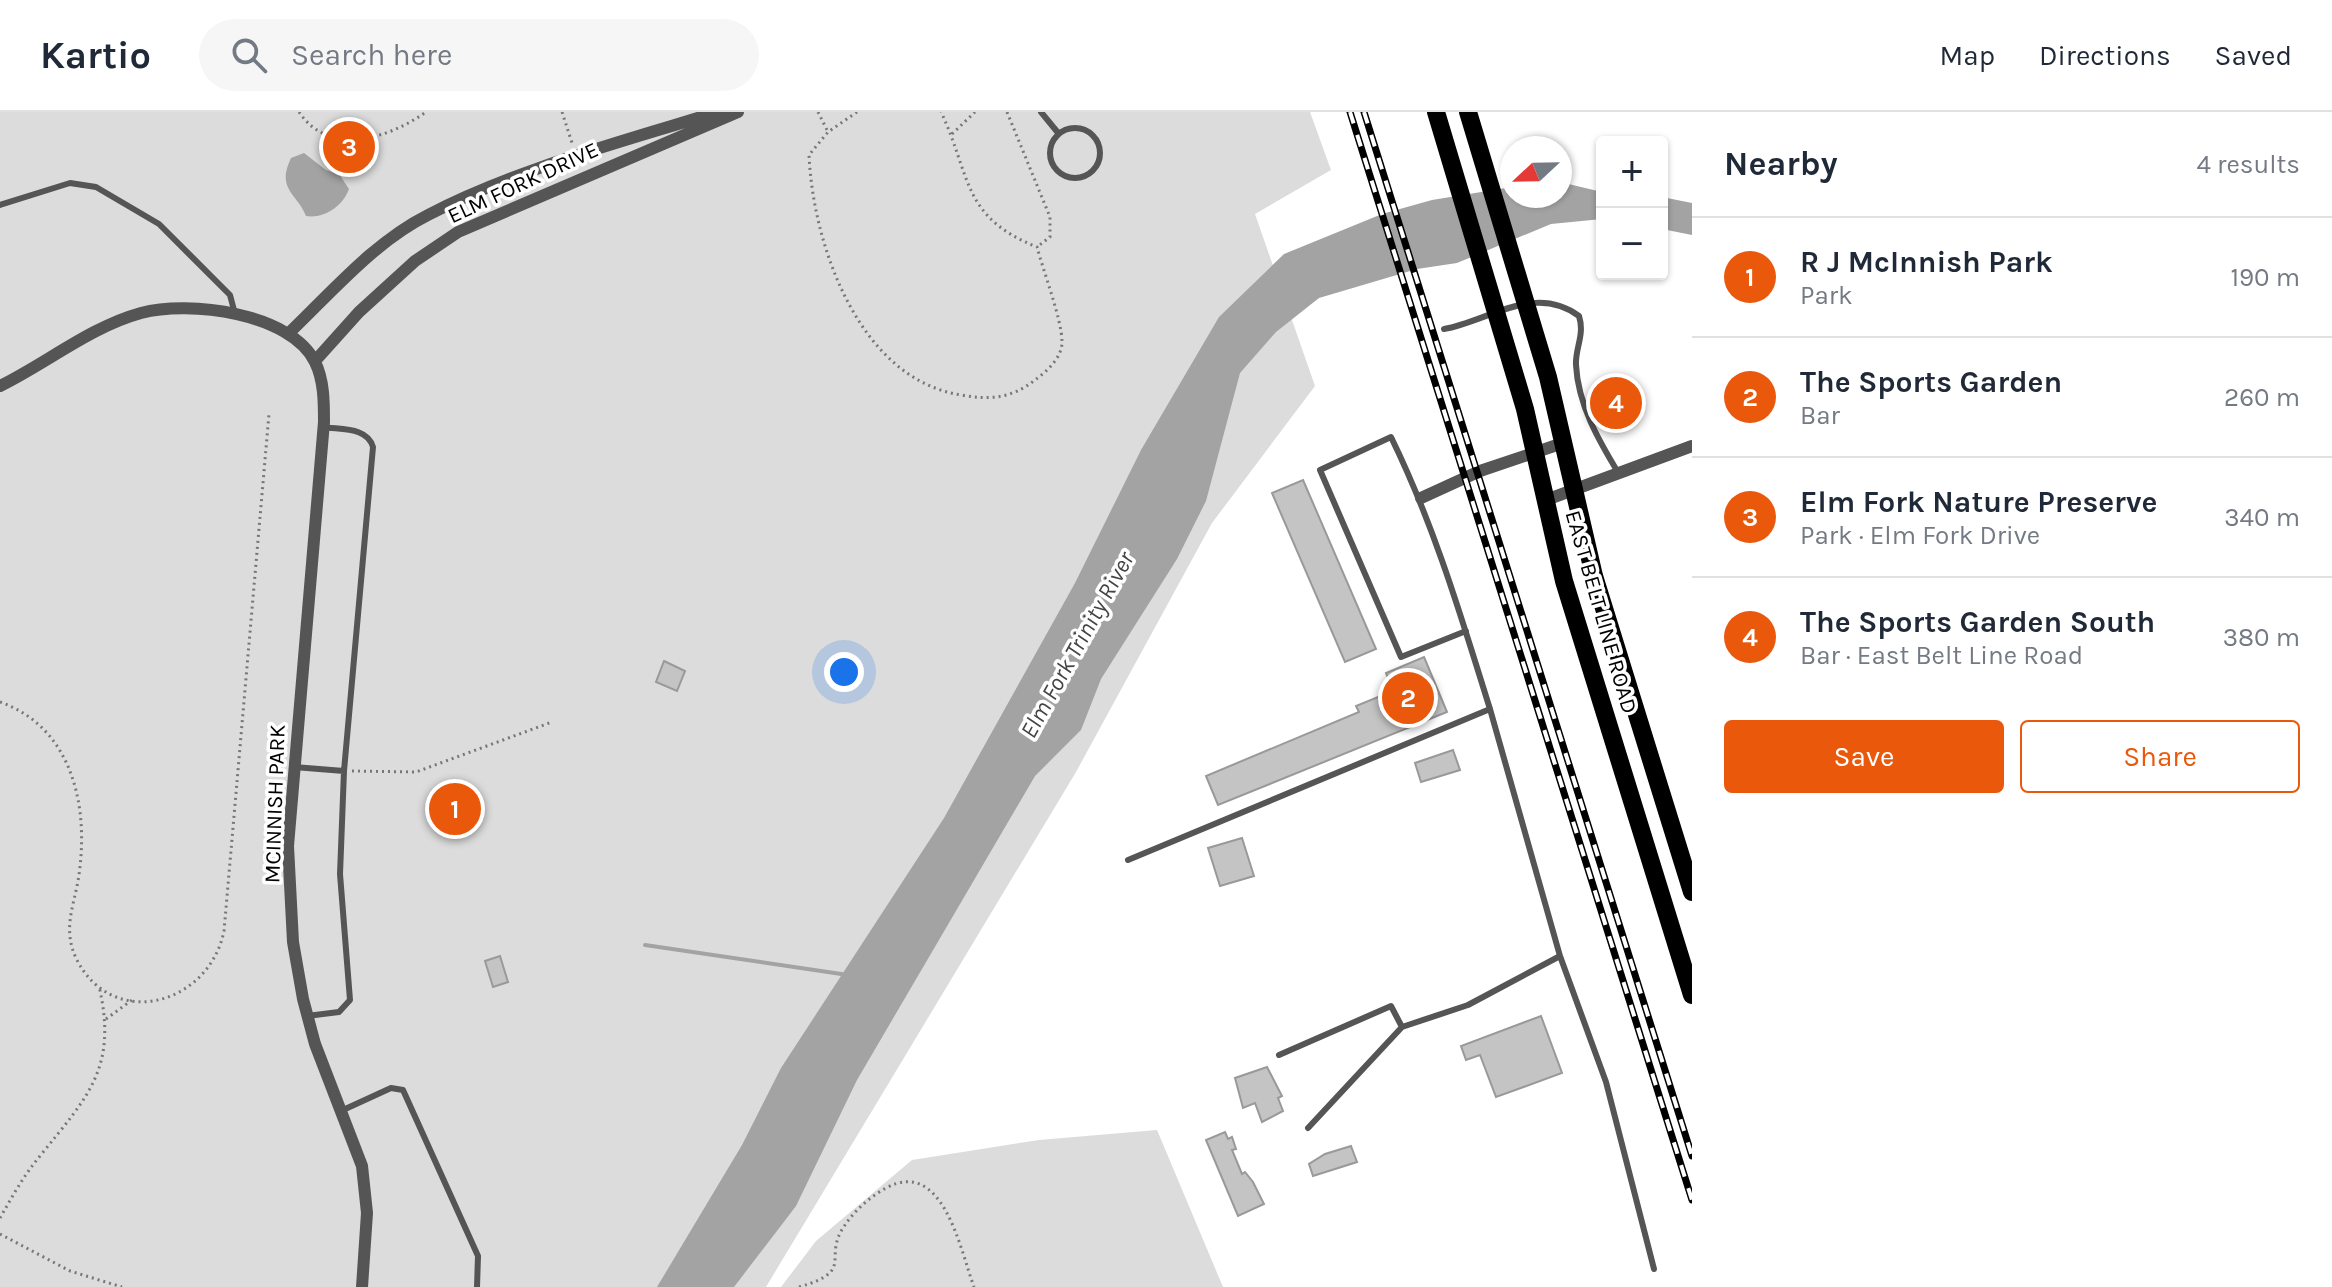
<!DOCTYPE html>
<meta charset="utf-8">
<style>
body{margin:0;font-family:Karla,sans-serif;background:#f6f6f7;color:#1f2937}
.controls{position:absolute;right:24px;top:24px;display:grid;overflow:hidden;border-radius:8px;box-shadow:0 2px 6px #0004}
.controls button{width:72px;height:72px;display:grid;place-items:center;padding:0;border:0;border-bottom:2px solid #e0e1e3;background:#fff;color:#1f2937;font:40px sans-serif}
.compass{position:absolute;left:1500px;top:24px;width:72px;height:72px;border-radius:50%;background:#fff;box-shadow:0 2px 6px #0004;rotate:248deg}
.you{position:absolute;left:844px;top:560px;width:28px;height:28px;margin:-20px;border:6px solid #fff;border-radius:50%;background:#1a73e8;box-shadow:0 0 0 12px #1a73e833}
.badge{display:grid;place-items:center;width:52px;height:52px;border-radius:50%;background:#ea580c;color:#fff;font-size:26px;font-weight:700}
.pin{position:absolute;translate:-50% -50%;border:4px solid #fff;box-shadow:0 2px 8px #0006}
.list{margin:0;padding:0;list-style:none}
h2{display:flex;justify-content:space-between;align-items:center;height:104px;margin:0;padding:0 32px;font-size:34px}
h2 small{font-size:26px;font-weight:400;color:#747a83}
.list li{display:grid;grid-template-columns:52px 1fr auto;gap:24px;align-items:center;box-sizing:border-box;height:120px;padding:0 32px;border-top:2px solid #e0e1e3}
.list b{display:block;font-size:30px;white-space:nowrap}
.list p{margin:0;font-size:26px;white-space:nowrap;color:#747a83}
.list em{font-size:26px;font-style:normal;color:#747a83}
.actions{display:flex;gap:16px;padding:24px 32px}
.actions a{flex:1;padding:18px 0;border:2px solid #ea580c;border-radius:8px;text-align:center;font-size:28px;color:#ea580c}
.actions .main{background:#ea580c;color:#fff}
.icon{flex:none;width:44px;height:44px;fill:none;stroke:currentColor;stroke-width:2;stroke-linecap:round;stroke-linejoin:round}
.map{position:relative;flex:none;width:1692px;height:1175px;overflow:hidden}
header{display:flex;align-items:center;gap:48px;box-sizing:border-box;height:112px;padding:0 40px;background:#fff;border-bottom:2px solid #e0e1e3}
header strong{font-size:38px}
nav{display:flex;gap:44px;margin-inline-start:auto;font-size:28px}
.search{width:560px;height:72px;background:#f6f6f7;display:flex;align-items:center;gap:20px;box-sizing:border-box;padding:0 28px;border-radius:44px;color:#747a83;font-size:30px}
main{display:flex}
aside{flex:1;background:#fff}
.map>svg:first-child{display:block}
.green{fill:#dcdcdc}
.water{fill:#a3a3a3}
.lines{fill:none;stroke-linecap:round;stroke-linejoin:round}
.stream{stroke:#a3a3a3;stroke-width:4}
.building{fill:#c4c4c4;stroke:#999;stroke-width:2}
.path{stroke:#777;stroke-width:3;stroke-dasharray:2 4;stroke-linecap:butt}
.lane{stroke:#555;stroke-width:6}
.street{stroke:#555;stroke-width:12}
.primary{stroke:#000;stroke-width:18}
.rail-casing{stroke:#000;stroke-width:7}
.rail{stroke:#fff;stroke-width:4;stroke-dasharray:12;stroke-linecap:butt}
.labels{text-anchor:middle;dominant-baseline:central;stroke-width:7;stroke-linejoin:round;paint-order:stroke}
.street-label{font-size:22px;fill:#000;stroke:#fff}
.water-label{font-size:24px;font-style:italic;fill:#444;stroke:#fff}
</style>
<header>
<strong>Kartio</strong>
<div class="search"><svg class="icon" aria-label="search" viewBox="0 0 24 24"><circle cx="10" cy="10" r="6"/><path d="M15 15l6 6"/></svg>Search here</div>
<nav><a>Map</a><a>Directions</a><a>Saved</a></nav>
</header>
<main>
<div class="map">
<svg width="1692" height="1175" viewBox="0 0 1692 1175">
<rect width="100%" height="100%" fill="#fff"/>
<!-- green -->
<path class="green" d="M0 0H1310L1331 58 1255 102 1315 274 1212 411 1076 660 766 1175H0Z
M1157 1018 1223 1175H781L816 1129 912 1048 1039 1028Z"/>
<!-- water -->
<path class="water" d="M304 41 326 58 339 62 349 77C343 94 324 107 306 104 297 81 276 78 291 46Z
M1560 70 1602 80V107L1551 112 1457 151 1417 157 1319 186 1276 220 1240 261 1206 389 1177 447 1101 567 1081 618 1035 664 857 968 796 1094 734 1175H657L742 1033 781 956 944 706 1075 471 1141 338 1219 205 1284 142 1382 102 1432 88 1512 75V84H1560Z
M1662 85 1692 91V123L1662 117Z"/>
<g class="lines">
<!-- stream -->
<path class="stream" d="M645 833 848 863"/>
</g>
<!-- building -->
<path class="building" d="M1635 272 1643 296 1632 299 1633 304 1599 311 1590 287Z
M1303 368 1376 537 1345 550 1272 381Z
M1424 545 1447 600 1218 693 1206 664 1359 600 1356 594 1393 579 1386 561Z
M664 549 685 559 677 579 656 570Z
M1453 638 1460 658 1421 670 1415 651Z
M1242 726 1254 764 1220 774 1208 736Z
M500 844 508 870 493 875 485 849Z
M1541 904 1562 961 1496 985 1480 943 1466 948 1461 934Z
M1267 955 1282 984 1278 986 1283 999 1262 1010 1255 991 1243 996 1235 966Z
M1225 1020 1228 1027 1232 1025 1236 1037 1232 1038 1242 1062 1245 1060 1253 1070 1264 1092 1238 1104 1206 1028Z
M1351 1034 1357 1050 1313 1064 1309 1052 1325 1042Z"/>
<g class="lines">
<!-- path -->
<path class="path" d="M299 0C329 45 388 27 426 0
M562 0 573 34
M818 0 828 20
M857 0 828 20 809 43C813 133 859 267 961 283 989 288 1011 287 1035 268 1047 259 1062 246 1062 230 1062 208 1043 158 1037 135 961 105 971 63 941 0
M1007 0 1050 105V125L1037 135
M952 22 975 0
M0 590C74 616 90 698 78 769 73 796 63 818 76 846 112 920 209 893 224 819L269 302
M352 659 416 660 552 610
M106 907 132 888
M0 1106C12 1085 24 1063 40 1044 88 984 118 956 99 874
M0 1122 70 1159 122 1175
M799 1175C857 1158 821 1147 845 1113 855 1098 870 1085 886 1076 943 1045 960 1137 974 1175"/>
<!-- lane -->
<path class="lane" d="M1041 0 1059 22
M1050 41a25 25 0 1 1 50 0a25 25 0 1 1-50 0Z
M0 93 70 71 96 75 159 112 230 183 235 202
M1444 217C1489 209 1534 171 1579 204 1585 223 1575 236 1576 253 1578 293 1599 329 1619 362
M323 315C342 318 367 315 373 335L344 659
M294 655 344 659 340 762 350 888 339 900 307 904
M1128 748 1490 597C1461 504 1434 413 1391 325L1320 358 1401 545 1466 519
M1560 844 1606 970 1654 1157
M1279 943 1391 894 1402 915
M343 998 391 976 403 978 478 1144 477 1175
M1308 1016 1402 915 1468 893 1560 844 1490 597"/>
<!-- street -->
<path class="street" d="M288 222C331 181 374 130 428 103 516 57 622 30 717 0
M315 249 359 200 415 149 458 120 738 0
M0 274C47 251 90 215 141 201 189 188 291 201 315 250 324 268 324 290 324 310L288 734 293 830 303 887 315 932 362 1054 367 1101 362 1175
M1421 386 1480 359 1563 331
M1546 388 1692 334"/>
<!-- primary -->
<path class="primary" d="M1436 0 1525 297 1564 469 1692 883
M1468 0 1548 265 1594 464 1692 780"/>
<!-- rail casing -->
<g class="rail-casing">
<path id="rail" d="M1350 0 1692 1088
M1364 0 1692 1044"/>
</g>
<!-- rail -->
<use href="#rail" class="rail"/>
</g>
<g class="labels">
<!-- street labels -->
<g class="street-label">
<text transform="translate(523 71) rotate(-25)">ELM FORK DRIVE</text>
<text transform="translate(1601 500) rotate(74)">EAST BELT LINE ROAD</text>
<text transform="translate(275 692) rotate(-88)">MCINNISH PARK</text>
</g>
<!-- water labels -->
<g class="water-label">
<text transform="translate(1077 533) rotate(-61)">Elm Fork Trinity River</text>
</g>
</g>
</svg>
<div class="controls">
<button>+</button>
<button>−</button>
</div>
<svg class="compass" viewBox="-18 -18 36 36"><path d="M0-13l5 13h-10z" fill="#e53935"/><path d="M0 13l5-13h-10z" fill="#747a83"/></svg>
<div class="you"></div>
<div class="pin badge" style="left:455px;top:697px">1</div>
<div class="pin badge" style="left:1408px;top:586px">2</div>
<div class="pin badge" style="left:349px;top:35px">3</div>
<div class="pin badge" style="left:1616px;top:291px">4</div>
</div>
<aside>
<h2>Nearby<small>4 results</small></h2>
<ul class="list">
<li><span class="badge">1</span><div><b>R J McInnish Park</b><p>Park</p></div><em>190 m</em></li>
<li><span class="badge">2</span><div><b>The Sports Garden</b><p>Bar</p></div><em>260 m</em></li>
<li><span class="badge">3</span><div><b>Elm Fork Nature Preserve</b><p>Park · Elm Fork Drive</p></div><em>340 m</em></li>
<li><span class="badge">4</span><div><b>The Sports Garden South</b><p>Bar · East Belt Line Road</p></div><em>380 m</em></li>
</ul>
<div class="actions"><a class="main">Save</a><a>Share</a></div>
</aside>
</main>
